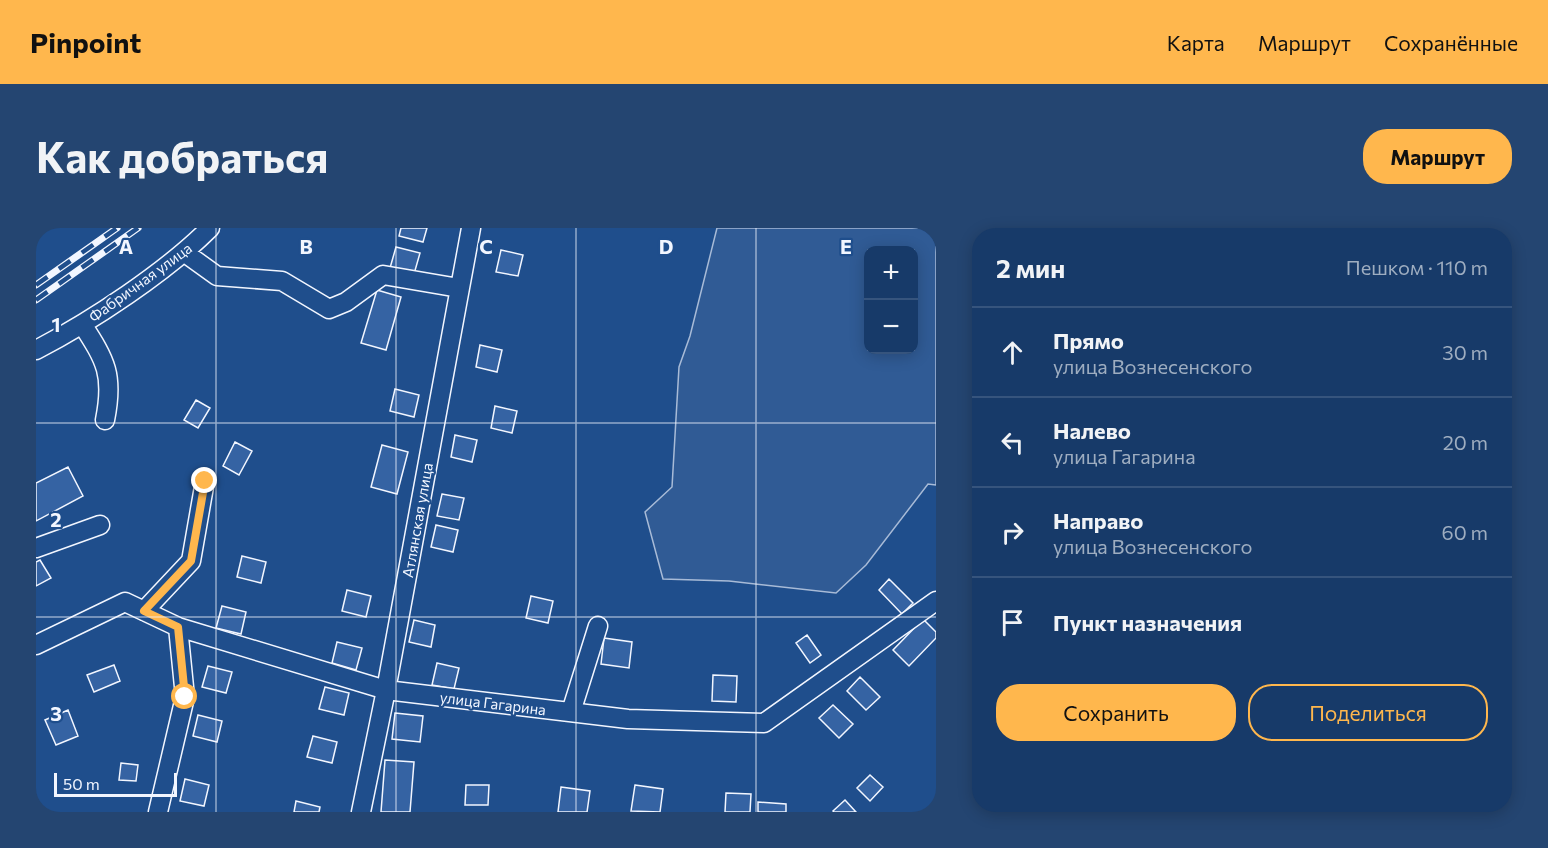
<!DOCTYPE html>
<html lang="ru">
<meta charset="utf-8">
<style>
body{margin:0;font-family:Commissioner,sans-serif;background:#244571;color:#f1f3f6}
.controls{position:absolute;right:18px;top:18px;display:grid;overflow:hidden;border-radius:12px;box-shadow:0 3px 15px #0003}
.controls button{width:54px;height:54px;display:grid;place-items:center;padding:0;border:0;border-bottom:2px solid #36547d;background:#173a69;color:#f1f3f6;font:30px sans-serif}
.scale{position:absolute;left:18px;bottom:15px;width:123px;box-sizing:border-box;padding-left:6px;border:3px solid #f2f6ff;border-top:0;font-size:16px;line-height:21px;white-space:nowrap;color:#f2f6ff;-webkit-text-stroke:4px #1f4e8c;paint-order:stroke}
.stop{position:absolute;width:18px;height:18px;margin:-14px;border:4px solid #ffb74d;border-radius:50%;background:#fff}
.stop.end{background:#ffb74d;border-color:#fff;box-shadow:0 2px 6px #0008}
.list{margin:0;padding:0;list-style:none}
h2{display:flex;justify-content:space-between;align-items:center;height:78px;margin:0;padding:0 24px;font-size:26px}
h2 small{font-size:20px;font-weight:400;color:#9eadc0}
.list li{display:grid;grid-template-columns:39px 1fr auto;gap:18px;align-items:center;box-sizing:border-box;height:90px;padding:0 24px;border-top:2px solid #36547d}
.list b{display:block;font-size:22px;white-space:nowrap}
.list p{margin:0;font-size:20px;white-space:nowrap;color:#9eadc0}
.list em{font-size:20px;font-style:normal;color:#9eadc0}
.actions{display:flex;gap:12px;padding:18px 24px}
.actions a{flex:1;padding:14px 0;border:2px solid #ffb74d;border-radius:24px;text-align:center;font-size:21px;color:#ffb74d}
.actions .main{background:#ffb74d;color:#111}
.icon{flex:none;width:33px;height:33px;fill:none;stroke:currentColor;stroke-width:2;stroke-linecap:round;stroke-linejoin:round}
.map{position:relative;flex:none;width:900px;height:584px;overflow:hidden;border-radius:24px}
header{display:flex;align-items:center;gap:36px;box-sizing:border-box;height:84px;padding:0 30px;background:#ffb74d;color:#111}
header strong{font-size:28px}
nav{display:flex;gap:33px;margin-inline-start:auto;font-size:21px}
.intro{display:flex;align-items:center;justify-content:space-between;box-sizing:border-box;height:144px;padding:0 36px}
h1{margin:0;font-size:42px}
.button{padding:15px 27px;border-radius:24px;background:#ffb74d;color:#111;font-size:21px;font-weight:700}
main{display:flex;gap:36px;padding:0 36px}
aside{flex:1;background:#173a69;border-radius:24px;box-shadow:0 3px 15px #0003}
.map>svg:first-child{display:block}
.built{fill:#305b95;stroke:#a8bbd7;stroke-width:1.5;fill-rule:evenodd}
.building{fill:#3563a3;stroke:#f2f6ff;stroke-width:1.5}
.lines{fill:none;stroke-linecap:round;stroke-linejoin:round}
.minor-casing{stroke:#f2f6ff;stroke-width:21}
.minor{stroke:#1f4e8c;stroke-width:18}
.rail-casing{stroke:#f2f6ff;stroke-width:7}
.rail{stroke:#1f4e8c;stroke-width:4.5;stroke-dasharray:14;stroke-linecap:butt}
.route{stroke:#ffb74d;stroke-width:8}
.grid{fill:none;stroke:#f2f6ff;stroke-width:1.5;stroke-opacity:0.55}
.labels{text-anchor:middle;dominant-baseline:central;stroke-width:4.5;stroke-linejoin:round;paint-order:stroke}
.street-label{font-size:15px;fill:#f2f6ff;stroke:#1f4e8c}
.grid-label{font-size:20px;text-anchor:middle;font-weight:bold;fill:#f2f6ff;stroke:#1f4e8c;stroke-width:4.5;stroke-linejoin:round;paint-order:stroke}
</style>
<header>
<strong>Pinpoint</strong>
<nav><a>Карта</a><a>Маршрут</a><a>Сохранённые</a></nav>
</header>
<div class="intro"><h1>Как добраться</h1><a class="button">Маршрут</a></div>
<main>
<div class="map">
<svg width="900" height="584" viewBox="0 0 900 584">
<rect width="100%" height="100%" fill="#1f4e8c"/>
<!-- built -->
<path class="built" d="M681 0H900V257L892 256 830 337 800 365 693 353 627 351 609 284 636 259 643 139 654 108ZM878 22V122H832V22Z"/>
<!-- building -->
<path class="building" d="M365 0H391L387 14 363 8Z
M360 19 384 25 378 46 354 40Z
M465 22 487 27 482 48 460 44Z
M341 62 365 69 350 122 325 115Z
M444 117 466 122 461 144 440 139Z
M359 161 383 167 378 189 354 183Z
M160 172 174 180 162 200 148 192Z
M459 178 481 183 476 205 455 200Z
M419 207 441 212 436 234 415 229Z
M199 214 216 223 203 247 187 238Z
M346 217 372 224 361 266 335 259Z
M32 239 47 268 0 293V255Z
M406 266 428 270 423 292 401 288Z
M400 297 422 302 417 324 395 319Z
M206 328 230 334 225 355 201 349Z
M4 332 15 350 0 358V334Z
M853 351 877 375 866 386 843 362Z
M311 362 335 368 330 389 306 383Z
M495 368 517 373 512 395 490 390Z
M186 378 210 384 205 406 180 400Z
M887 391 900 404V410L873 438 857 422Z
M378 392 399 397 395 419 373 414Z
M771 407 785 427 774 435 760 415Z
M568 410 596 414 593 440 565 436Z
M301 414 326 420 320 442 296 435Z
M401 435 423 440 418 461 396 457Z
M78 437 84 453 58 464 51 447Z
M172 438 196 444 190 465 166 459Z
M677 447 701 448 700 474 676 473Z
M824 449 844 469 830 482 811 463Z
M289 459 313 465 308 487 283 481Z
M797 477 817 496 803 510 783 490Z
M32 482 42 508 20 517 9 492Z
M359 485 387 488 384 514 356 511Z
M162 487 186 493 181 514 157 508Z
M277 508 301 514 296 535 271 529Z
M349 532 378 534 374 584H345Z
M85 535 102 537 100 553 83 552Z
M834 547 847 559 834 573 821 560Z
M149 551 173 557 168 578 144 573Z
M430 557H453L452 577H429Z
M599 557 627 561 624 584 595 583Z
M525 559 554 563 551 584H522Z
M690 565 715 566 714 584H689Z
M809 572 820 584H798L797 583Z
M260 573 284 579 283 584H258Z
M722 574 750 576V584H722Z"/>
<g class="lines">
<!-- minor casing -->
<g class="minor-casing">
<path id="minor" d="M149 25 181 48 246 53 293 81 310 74 347 47 423 60
M46 96C70 133 78 147 69 192
M0 122C56 93 130 44 174 0
M0 320 64 297
M108 383 155 333 169 253
M0 417 89 374 142 399 350 462 592 491 728 495 900 373
M535 484 562 398
M122 584 149 469 142 399
M325 584 350 462 435 0"/>
</g>
<!-- minor -->
<use href="#minor" class="minor"/>
<!-- rail casing -->
<g class="rail-casing">
<path id="rail" d="M0 57 81 0
M0 72 102 0"/>
</g>
<!-- rail -->
<use href="#rail" class="rail"/>
</g>
<g class="lines">
<!-- route -->
<path class="route" d="M149 469 142 399 108 383 155 333 169 253"/>
</g>
<!-- grid -->
<path class="grid" d="M180 0V584M360 0V584M540 0V584M720 0V584M0 195H900M0 389H900"/>
<g class="labels">
<!-- street labels -->
<g class="street-label">
<text transform="translate(104 54) rotate(-36)">Фабричная улица</text>
<text transform="translate(381 292) rotate(-80)">Атлянская улица</text>
<text transform="translate(457 475) rotate(7)">улица Гагарина</text>
</g>
</g>
<g class="grid-label">
<text x="90" y="26">A</text>
<text x="270" y="26">B</text>
<text x="450" y="26">C</text>
<text x="630" y="26">D</text>
<text x="810" y="26">E</text>
<text x="20" y="104">1</text>
<text x="20" y="299">2</text>
<text x="20" y="493">3</text>
</g>
</svg>
<div class="controls">
<button>+</button>
<button>−</button>
</div>
<div class="scale">50 m</div>
<div class="stop" style="left:149px;top:469px"></div>
<div class="stop end" style="left:169px;top:253px"></div>
</div>
<aside>
<h2>2 мин<small>Пешком · 110 m</small></h2>
<ul class="list">
<li><svg class="icon" aria-label="ahead" viewBox="0 0 24 24"><path d="M12 20V5M6 11l6-6 6 6"/></svg><div><b>Прямо</b><p>улица Вознесенского</p></div><em>30 m</em></li>
<li><svg class="icon" aria-label="left" viewBox="0 0 24 24"><path d="M17 20v-9H6M10 6l-5 5 5 5"/></svg><div><b>Налево</b><p>улица Гагарина</p></div><em>20 m</em></li>
<li><svg class="icon" aria-label="right" viewBox="0 0 24 24"><path d="M7 20v-9h11M14 6l5 5-5 5"/></svg><div><b>Направо</b><p>улица Вознесенского</p></div><em>60 m</em></li>
<li><svg class="icon" aria-label="arrive" viewBox="0 0 24 24"><path d="M6 21V4h12l-3 4 3 4H6"/></svg><div><b>Пункт назначения</b></div></li>
</ul>
<div class="actions"><a class="main">Сохранить</a><a>Поделиться</a></div>
</aside>
</main>
